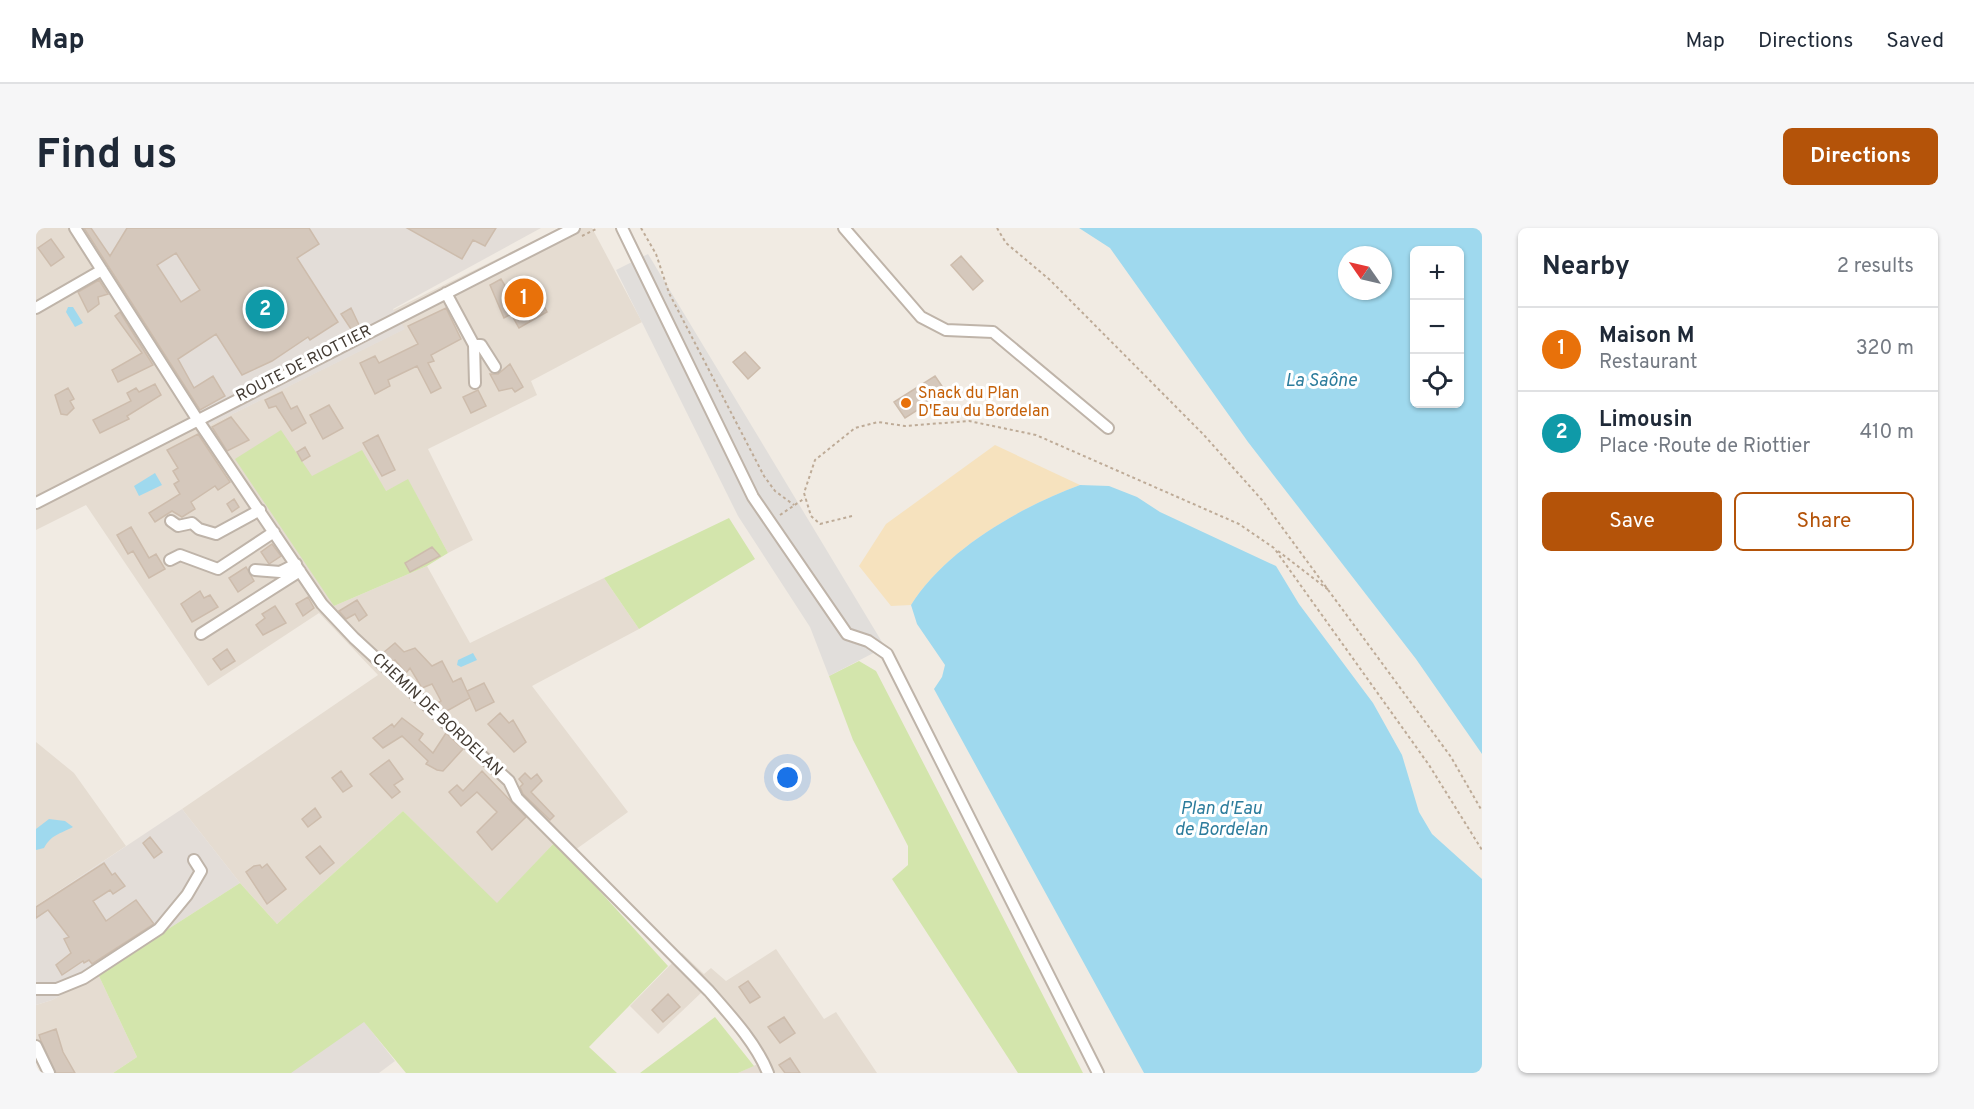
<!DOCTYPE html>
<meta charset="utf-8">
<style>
body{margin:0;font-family:Overpass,sans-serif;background:#f6f6f7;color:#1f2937}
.controls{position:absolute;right:18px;top:18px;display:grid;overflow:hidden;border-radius:9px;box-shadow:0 2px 4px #0004}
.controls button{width:54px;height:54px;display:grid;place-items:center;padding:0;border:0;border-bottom:2px solid #e0e1e3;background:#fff;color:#1f2937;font:30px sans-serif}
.compass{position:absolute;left:1302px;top:18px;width:54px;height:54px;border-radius:50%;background:#fff;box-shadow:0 2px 4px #0004;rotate:304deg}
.you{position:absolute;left:752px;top:550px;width:21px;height:21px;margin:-15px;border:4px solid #fff;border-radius:50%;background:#1a73e8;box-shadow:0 0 0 9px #1a73e833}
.badge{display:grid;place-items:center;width:39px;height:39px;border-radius:50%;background:#b45309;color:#fff;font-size:20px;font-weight:700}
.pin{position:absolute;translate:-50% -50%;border:3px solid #fff;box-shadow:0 2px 6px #0006}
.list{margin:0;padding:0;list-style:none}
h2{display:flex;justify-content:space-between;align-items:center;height:78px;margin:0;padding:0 24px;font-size:26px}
h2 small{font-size:20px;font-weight:400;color:#747a83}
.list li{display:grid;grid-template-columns:39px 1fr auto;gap:18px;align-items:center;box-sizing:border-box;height:84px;padding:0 24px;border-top:2px solid #e0e1e3}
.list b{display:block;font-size:22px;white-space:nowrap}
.list p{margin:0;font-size:20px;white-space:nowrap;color:#747a83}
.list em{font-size:20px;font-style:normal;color:#747a83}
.actions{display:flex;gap:12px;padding:18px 24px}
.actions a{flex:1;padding:14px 0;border:2px solid #b45309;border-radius:9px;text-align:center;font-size:21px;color:#b45309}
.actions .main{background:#b45309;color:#fff}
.icon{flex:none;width:33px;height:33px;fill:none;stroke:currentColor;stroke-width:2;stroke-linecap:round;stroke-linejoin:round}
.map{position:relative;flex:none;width:1446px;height:845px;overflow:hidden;border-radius:9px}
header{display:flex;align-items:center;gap:36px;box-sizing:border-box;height:84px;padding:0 30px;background:#fff;border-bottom:2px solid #e0e1e3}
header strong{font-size:28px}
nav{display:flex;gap:33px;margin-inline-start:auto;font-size:21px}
.intro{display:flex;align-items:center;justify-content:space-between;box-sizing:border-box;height:144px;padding:0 36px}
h1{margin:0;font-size:42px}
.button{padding:15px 27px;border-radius:9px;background:#b45309;color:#fff;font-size:21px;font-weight:700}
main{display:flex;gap:36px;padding:0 36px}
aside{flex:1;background:#fff;border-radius:9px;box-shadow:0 2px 4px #0004}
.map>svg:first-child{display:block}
.residential{fill:#e5dcd1}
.industrial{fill:#e3ddd8}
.green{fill:#d3e5ac}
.sand{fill:#f6e2be}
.parking{fill:#e1dedb}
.water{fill:#9fd9ee;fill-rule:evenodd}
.building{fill:#d5c8bc;stroke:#cdbcac;stroke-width:1.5;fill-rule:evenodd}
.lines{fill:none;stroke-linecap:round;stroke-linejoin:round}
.minor-casing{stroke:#bfb4a9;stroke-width:14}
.path{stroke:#beab97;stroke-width:2;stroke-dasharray:3 3;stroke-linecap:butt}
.minor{stroke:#fff;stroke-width:10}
.food-dot{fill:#e8710a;stroke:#fff;stroke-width:2}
.labels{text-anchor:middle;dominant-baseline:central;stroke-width:6;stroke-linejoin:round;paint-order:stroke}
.street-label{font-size:16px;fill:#433b33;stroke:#fff}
.food-label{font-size:16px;fill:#c56008;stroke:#fff;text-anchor:start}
.water-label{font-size:18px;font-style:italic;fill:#2c7c9c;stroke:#fff}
</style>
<header>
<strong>Map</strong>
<nav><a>Map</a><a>Directions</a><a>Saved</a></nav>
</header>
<div class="intro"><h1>Find us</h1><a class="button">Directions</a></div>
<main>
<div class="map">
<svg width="1446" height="845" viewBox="0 0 1446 845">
<rect width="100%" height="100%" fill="#f1ebe3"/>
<!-- residential -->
<path class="residential" d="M0 0H34L164 202 368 101 357 82 524 0H556L606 94 495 153 501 167 392 221 437 312 412 325 372 252 350 263 298 378 391 338 434 415 568 350 603 401 496 458 592 584 539 622 519 614 461 676 367 583 241 696 204 655 146 581 342 447 283 385 172 458 50 277 0 302Z
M0 514 38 545 90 618 0 678Z
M740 721 788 791 800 784 841 845H702L724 835 692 791 666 764 622 806 594 778 646 725 668 746 675 740 690 753Z
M62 746 101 829 77 845H7L0 828V777L16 772Z"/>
<!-- industrial -->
<path class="industrial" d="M34 0H505L357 81 369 101 164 202Z
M146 581 204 655 62 746 16 772 0 777V678Z
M326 791 359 833 343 845H251Z"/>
<!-- green -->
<path class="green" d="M245 202 276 248 326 222 350 263 372 251 412 325 391 338 298 378 199 231Z
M693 290 719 331 603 401 568 350Z
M823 433 840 443 1047 845H982L856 651 872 637V618L817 512 793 448Z
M367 583 461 675 519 614 632 738 553 819 581 845H370L328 794 255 845H77L101 829 62 746 204 655 241 696Z
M679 789 718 838 702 845H604Z"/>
<!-- sand -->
<path class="sand" d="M959 217 1044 257C984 279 909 322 875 377L855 378 823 338 850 296Z"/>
<!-- parking -->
<path class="parking" d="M612 26 849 419 793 448 774 399 702 288 580 42Z"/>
<!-- water -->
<path class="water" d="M1043 0H1446V526L1380 431 1212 214 1074 20ZM1378 22H1424V176H1378ZM1311 27H1347V63H1311Z
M32 79H37L47 95 39 99 30 84Z
M119 245 126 257 103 268 98 258Z
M1044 257 1073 258 1101 269 1124 284 1240 338 1263 376 1337 475 1366 527 1383 584 1396 606 1446 651V845H1108L898 461 906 449 909 437 881 396 875 377C909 322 984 279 1044 257Z
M437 425 441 432 425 439 421 437 422 432Z
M13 591 29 593 37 599C24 606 16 606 8 620L0 622V601Z"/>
<!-- building -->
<path class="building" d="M48 0H55L74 28 91 0H273L283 16 261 30 302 94 274 112 272 109 236 133 206 147 180 106 142 131 158 160 177 148 189 168 164 182ZM140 25 164 62 145 74 121 37Z
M371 0H460L449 18 437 12 426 31Z
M15 11 28 29 15 38 2 20Z
M925 28 947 53 937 62 915 37Z
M494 50 511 84 483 100 475 86 468 90 454 57 465 51 471 61Z
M63 52 72 66 62 69 63 76 52 84 42 64Z
M315 80 325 101 317 104 305 86Z
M410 80 425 111 395 127 398 133 392 135 405 160 395 165 381 138 352 152 354 158 339 166 324 135 339 128 343 135 382 116 372 98Z
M84 84 117 137 82 154 76 142 106 125 79 88Z
M709 124 724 140 712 151 697 134Z
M474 136 487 159 479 164 476 160 463 163 454 146H462Z
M899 148 910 164 869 190 858 174Z
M119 156 125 167 91 188 93 191 64 205 57 192 95 173 91 165 100 160 103 164Z
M32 160 38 171 34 173 38 180 31 187 25 186 19 167Z
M442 162 450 178 435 185 427 169Z
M246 164 255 181 261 178 270 195 256 203 240 178 233 180 229 172Z
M293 177 307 200 287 211 274 187Z
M195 189 213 212 191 223 176 199Z
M162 206 194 254 182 262 179 258 155 274 159 281 146 289 136 283 119 294 113 285 144 266 138 256 143 253 137 243 142 240 131 222Z
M342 207 359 242 346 248 327 215Z
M269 219 274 228 266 233 261 224Z
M198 271 203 279 196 284 191 276Z
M95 299 113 330 120 326 129 341 113 350 97 323 92 326 81 307Z
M236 316 245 328 233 336 225 324Z
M396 319 404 328 374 344 369 335Z
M210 339 218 353 202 364 193 350Z
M164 363 168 370 174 367 182 379 156 394 145 376Z
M272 369 278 380 267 388 260 376Z
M321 372 331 387 323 393 319 386 310 391 303 383Z
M239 378 250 395 227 407 220 397 229 390 226 386Z
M359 415 368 424 379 420 396 438 406 433 417 454 425 450 434 470 409 484 400 476 405 473 396 456 386 460 374 440 370 445 359 432 356 435 347 425Z
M191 421 199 433 185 442 177 431Z
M448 455 458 474 440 483 431 463Z
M464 485 473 495 477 492 490 514 478 524 452 496Z
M366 490 387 506 383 512 397 525 410 505 427 521 407 543 401 542 390 536 392 533 366 508 347 520 337 510 356 496 358 499Z
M353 532 367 551 358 557 364 564 356 570 334 546Z
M305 543 316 558 307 564 296 550Z
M446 543 490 589 456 622 441 604 461 584 441 564 425 578 413 564 421 557 427 563Z
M489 545 495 551 501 546 506 553 495 564 518 588 514 592 487 566 484 559 487 556 483 551Z
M279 580 285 589 272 599 266 591Z
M114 609 126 624 118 630 107 615Z
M284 618 298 635 284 646 270 629Z
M68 635 76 647 79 645 89 658 77 666 74 662 57 673 70 693 100 672 118 696 56 736 53 732 48 735 47 733 26 747 20 737 35 725 28 711 33 709 12 682 0 690V679Z
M231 636 250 661 231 676 210 644 218 638 224 637 226 640Z
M712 753 724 769 714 775 703 759Z
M632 766 644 779 627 794 616 782Z
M748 789 759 805 744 815 732 799Z
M20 801 27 824 39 845H20L5 813 3 807Z
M754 830 764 845H749L743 837Z"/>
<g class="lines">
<!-- minor casing -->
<g class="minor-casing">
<path id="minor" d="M39 0 161 191 286 376 318 410 473 553 481 570 673 763C694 787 720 815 732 845
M586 0 717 269 811 406 832 413 851 426 1062 845
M808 0 885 89 910 102 957 104 1072 200
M410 65 438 117 439 155
M0 80 66 42
M438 117H445L459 139
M0 275 538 0
M135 293 142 298 156 295 163 301 180 306 224 282
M134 332 144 327 182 341 238 304
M219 342 244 344 260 336
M165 406 264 343
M0 761H21L48 750 123 701 151 667 165 643 158 632
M0 818 13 845"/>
</g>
<!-- path -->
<path class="path" d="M605 0 620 26 633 65 728 248 739 263 758 277
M961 0 970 15 1014 52 1167 206 1226 272 1415 529 1446 583
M546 8 562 0
M744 287 769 270
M816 288 784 296 775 288 768 265 779 232 819 200 842 194 869 198 933 193 1000 207 1203 296 1238 320 1393 537 1446 622
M1242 323 1294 363"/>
<!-- minor -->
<use href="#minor" class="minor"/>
</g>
<!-- markers -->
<circle class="food-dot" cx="870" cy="175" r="6"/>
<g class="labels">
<!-- street labels -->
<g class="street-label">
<text transform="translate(268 136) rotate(-27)">ROUTE DE RIOTTIER</text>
<text transform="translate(401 487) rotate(43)">CHEMIN DE BORDELAN</text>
</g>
<!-- food labels -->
<g class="food-label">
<text x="882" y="166">Snack du Plan<tspan x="882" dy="18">D'Eau du Bordelan</tspan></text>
</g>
<!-- water labels -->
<g class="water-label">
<text x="1285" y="153">La Saône</text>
<text x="1185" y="581">Plan d'Eau<tspan x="1185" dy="21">de Bordelan</tspan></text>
</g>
</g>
</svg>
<div class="controls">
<button>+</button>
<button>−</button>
<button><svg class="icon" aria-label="locate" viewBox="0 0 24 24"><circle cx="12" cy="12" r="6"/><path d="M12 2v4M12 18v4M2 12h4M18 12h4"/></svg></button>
</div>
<svg class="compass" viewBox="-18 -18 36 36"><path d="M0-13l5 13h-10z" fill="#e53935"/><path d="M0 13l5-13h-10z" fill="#747a83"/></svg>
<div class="you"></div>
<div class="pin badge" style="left:488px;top:70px;background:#e8710a">1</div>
<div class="pin badge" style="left:229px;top:81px;background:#0f9aa8">2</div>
</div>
<aside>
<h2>Nearby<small>2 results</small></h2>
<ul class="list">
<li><span class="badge" style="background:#e8710a">1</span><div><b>Maison M</b><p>Restaurant</p></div><em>320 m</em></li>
<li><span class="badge" style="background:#0f9aa8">2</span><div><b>Limousin</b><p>Place · Route de Riottier</p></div><em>410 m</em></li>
</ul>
<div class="actions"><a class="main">Save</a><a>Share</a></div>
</aside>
</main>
